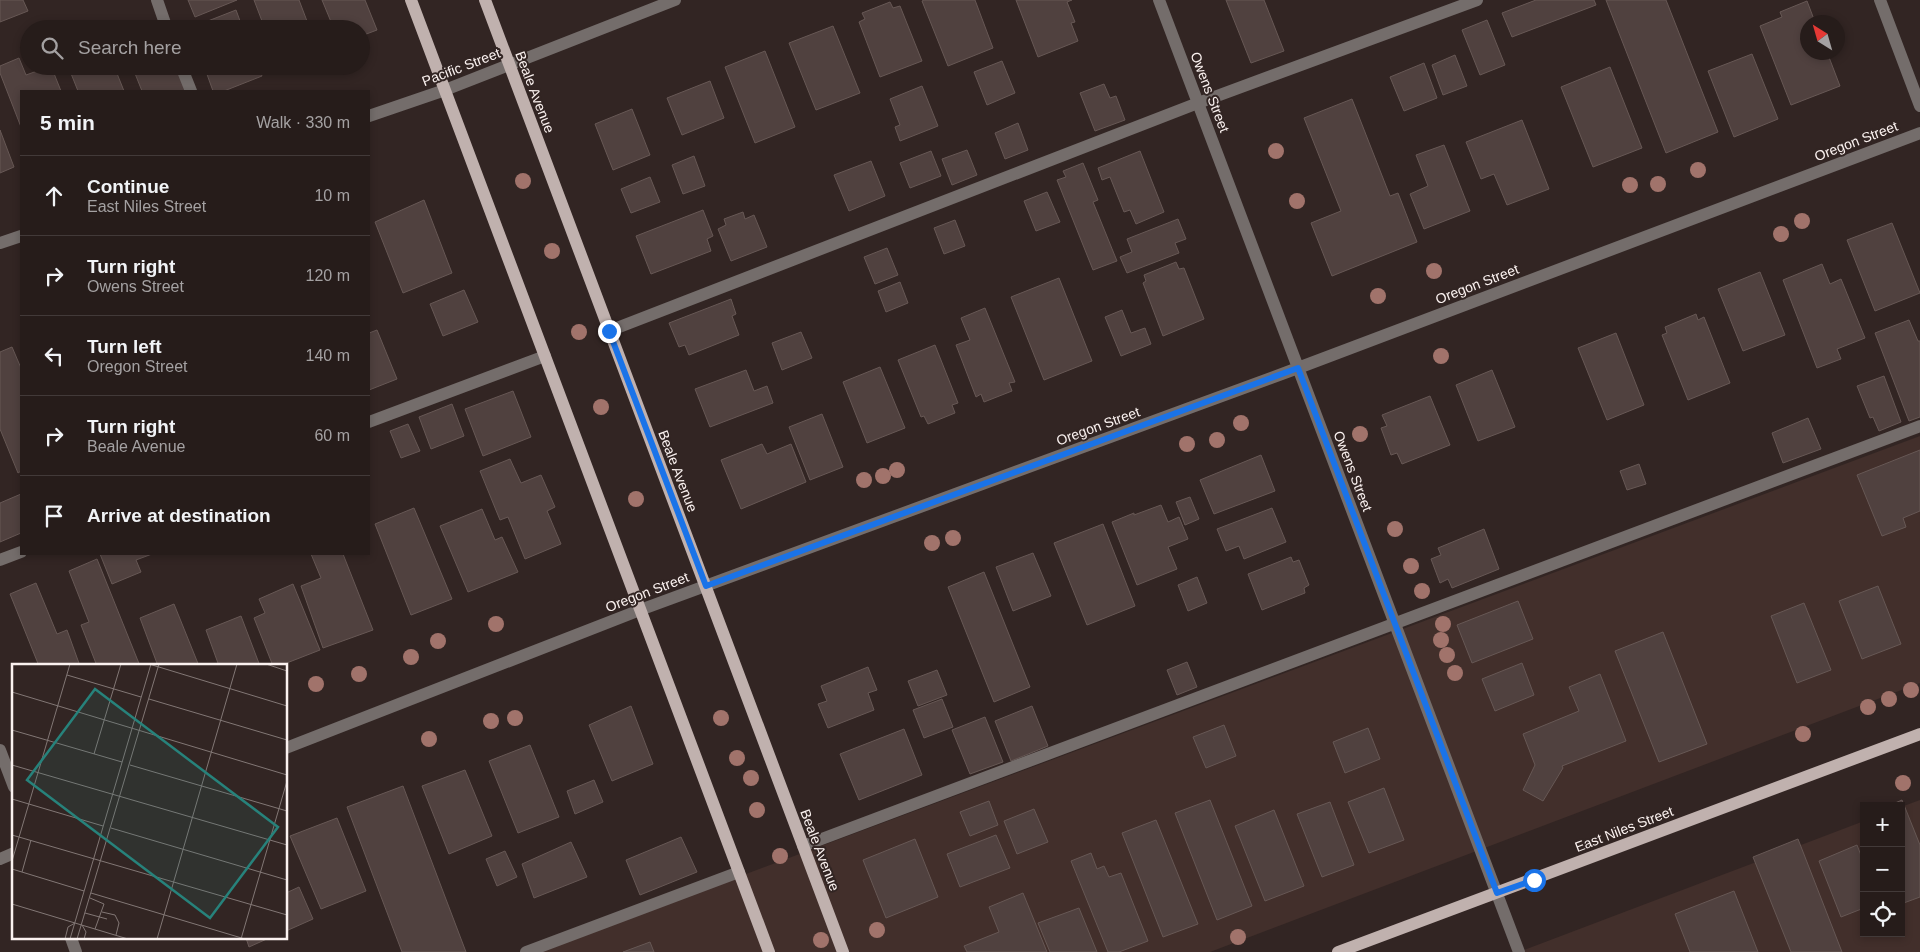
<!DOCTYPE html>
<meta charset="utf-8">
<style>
body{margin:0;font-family:Arial,sans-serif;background:#322927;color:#f1f3f6}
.controls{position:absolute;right:15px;bottom:15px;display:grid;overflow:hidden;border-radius:0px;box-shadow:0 2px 8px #0003}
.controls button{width:45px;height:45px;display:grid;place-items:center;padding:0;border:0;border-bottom:1px solid #423a39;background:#261c1a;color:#f1f3f6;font:25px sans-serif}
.compass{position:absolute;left:1800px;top:15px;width:45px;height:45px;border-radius:50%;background:#261c1a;box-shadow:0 2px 8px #0003;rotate:323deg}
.stop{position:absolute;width:15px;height:15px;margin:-11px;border:4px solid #1a73e8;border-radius:50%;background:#fff}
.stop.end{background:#1a73e8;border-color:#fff;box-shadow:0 1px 5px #0008}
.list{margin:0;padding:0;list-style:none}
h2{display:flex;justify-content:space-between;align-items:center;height:65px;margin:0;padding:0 20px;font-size:21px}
h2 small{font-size:16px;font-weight:400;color:#a4a1a2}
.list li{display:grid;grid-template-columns:32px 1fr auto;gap:15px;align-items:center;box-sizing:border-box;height:80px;padding:0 20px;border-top:1px solid #423a39}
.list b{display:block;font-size:19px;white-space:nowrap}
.list p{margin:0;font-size:16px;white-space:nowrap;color:#a4a1a2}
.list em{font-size:16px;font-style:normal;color:#a4a1a2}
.icon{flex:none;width:28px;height:28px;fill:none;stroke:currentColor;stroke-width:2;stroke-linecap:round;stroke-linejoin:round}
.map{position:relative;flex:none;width:1920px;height:952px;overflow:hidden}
.search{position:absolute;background:#261c1a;box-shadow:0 2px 8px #0003;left:20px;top:20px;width:350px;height:55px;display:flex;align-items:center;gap:12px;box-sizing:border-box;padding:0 18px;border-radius:28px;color:#a4a1a2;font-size:19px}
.panel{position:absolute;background:#261c1a;box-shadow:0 2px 8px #0003;left:20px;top:90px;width:350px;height:465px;border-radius:0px}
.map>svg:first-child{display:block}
.built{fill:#422f2b}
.building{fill:#50413f;stroke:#675855}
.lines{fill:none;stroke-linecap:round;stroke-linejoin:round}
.minor{stroke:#746d6b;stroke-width:12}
.major{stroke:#c0b1ae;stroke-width:12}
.tree{fill:#a1736b}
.route{stroke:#1a73e8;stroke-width:6}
.labels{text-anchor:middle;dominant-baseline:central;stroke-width:4;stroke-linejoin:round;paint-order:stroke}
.street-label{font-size:14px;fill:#fbf2f0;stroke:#322523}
.inset-road{fill:none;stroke:#827775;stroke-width:1}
.view{fill:#27827b;fill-opacity:0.15;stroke:#27827b;stroke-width:2.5}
.inset-edge{fill:none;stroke:#fbf2f0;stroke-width:2.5}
</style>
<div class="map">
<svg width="1920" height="952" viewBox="0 0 1920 952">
<rect width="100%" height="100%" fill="#322523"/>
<!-- built -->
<path class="built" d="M1920 436V683L1210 952H537Z
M1920 800V952H1519L1864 821V933H1901V807Z"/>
<!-- building -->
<path class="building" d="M0 0H23L28 11 0 22Z
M188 0H237L195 17Z
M254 0H299L310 29H265Z
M322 0H365L377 30 361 36V29H334Z
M924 0H975L993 48 948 66 922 1Z
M1016 0H1072L1067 2 1075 22 1071 23 1078 41 1038 57Z
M1226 0H1264L1284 51 1251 63Z
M1536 0H1594L1596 5 1512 37 1502 13Z
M1606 0H1666L1718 132 1666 153Z
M1807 1 1815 22H1808V52H1827L1840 86 1791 105 1760 26 1782 17 1780 12Z
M890 2 893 8 900 6 922 61 880 77 859 22 865 19 862 13Z
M236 10 243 29H190V28Z
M1487 20 1505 65 1480 75 1462 30Z
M833 26 860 93 816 110 789 43Z
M765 51 795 127 755 143 725 67Z
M1752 54 1778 119 1734 137 1708 71Z
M1455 55 1467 86 1443 95 1432 65Z
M19 58 26 75 51 66 61 91H21V127L0 73V66Z
M1002 61 1015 93 987 105 974 72Z
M1424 63 1437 98 1404 111 1390 77Z
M68 66H114L124 91H78Z
M132 66H179L189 91H142Z
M204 66H258L262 76 224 91H213Z
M1610 67 1642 148 1593 167 1561 87Z
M710 81 724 118 682 135 667 98Z
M1104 84 1110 98 1116 96 1125 120 1095 131 1080 93Z
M922 86 938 126 900 141 895 127 900 125 890 99Z
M1352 99 1390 196 1398 193 1417 242 1332 276 1311 223 1341 211 1304 118Z
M632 109 650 155 613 170 595 124Z
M1522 120 1549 189 1507 205 1494 174 1481 179 1466 142Z
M1018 123 1028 150 1005 159 995 133Z
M0 130 14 167 0 173Z
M1444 145 1470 211 1424 229 1410 194 1428 186 1416 155Z
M967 150 977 175 952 185 942 159Z
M931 151 941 176 910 188 900 163Z
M1140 151 1164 212 1136 224 1130 210 1124 212 1110 177 1102 180 1098 168Z
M694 156 705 186 683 194 672 165Z
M871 161 885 196 849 211 834 175Z
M1083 163 1098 200 1093 202 1117 261 1093 270 1057 180 1066 177 1063 171Z
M650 177 660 202 631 213 621 189Z
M1047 192 1060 222 1036 231 1024 201Z
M424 200 452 273 403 293 375 222Z
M703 210 713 236 707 239 711 251 651 274 636 236Z
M743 212 745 219 754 215 767 247 731 261 718 229 726 225 724 219Z
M1178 219 1186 239 1175 243 1179 253 1127 273 1120 257 1132 252 1127 239Z
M955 220 965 246 944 254 934 228Z
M1892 223 1920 293 1875 311 1847 240Z
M887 248 898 275 875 284 864 257Z
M1176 262 1179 269 1184 268 1204 319 1163 336 1143 283 1146 281 1144 275Z
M1822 264 1830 284 1841 279 1865 338 1837 349 1841 359 1817 368 1783 280Z
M1760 272 1785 335 1743 351 1718 289Z
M1059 278 1092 361 1044 380 1011 297Z
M900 282 908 303 886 312 878 291Z
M464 290 478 322 443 336 430 304Z
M731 299 736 314 732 316 739 335 689 355 685 345 679 347 669 323Z
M985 308 1015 382 1009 383 1012 391 984 402 981 394 976 397 956 345 970 340 961 318Z
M1122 310 1131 333 1145 328 1151 344 1121 356 1105 317Z
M1696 314 1698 320 1704 317 1730 383 1688 400 1662 335 1667 333 1665 327Z
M1909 320 1918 341H1920V417L1909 421 1875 333Z
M377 330 397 379 369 390V333Z
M801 332 812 358 782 370 772 343Z
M1616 333 1644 405 1607 420 1578 348Z
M935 345 958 403 952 405 955 413 928 424 924 416 921 417 898 360Z
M12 347 21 368V471L18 473 0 429V352Z
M880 367 905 428 867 443 843 382Z
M746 370 754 391 767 386 773 403 710 427 695 389Z
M1492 370 1515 427 1478 441 1456 385Z
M1884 376 1901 422 1879 431 1873 417 1870 418 1857 386Z
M513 391 531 437 483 456 465 409Z
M1430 396 1450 445 1402 464 1397 453 1391 455 1381 428 1387 426 1382 415Z
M452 404 464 436 431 449 419 417Z
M822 414 843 467 810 480 789 427Z
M1808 418 1821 449 1783 463 1772 433Z
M408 424 420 451 401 458 390 431Z
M762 444 767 454 791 444 806 482 741 509 721 460Z
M1920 450V511L1903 518 1906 527 1882 536 1857 475Z
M1261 455 1275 491 1214 514 1200 480Z
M510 459 521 483 541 475 555 507 547 511 561 544 525 559 508 517 500 520 480 471Z
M1639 464 1646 484 1627 490 1620 471Z
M21 494V533L0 542V503Z
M1190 497 1199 519 1185 525 1176 502Z
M1161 505 1168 522 1179 517 1188 539 1168 547 1177 569 1137 585 1112 522 1134 513V515Z
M414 508 452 599 411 615 375 524Z
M1272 508 1286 542 1244 559 1239 546 1226 551 1217 529Z
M482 509 495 540 502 537 518 572 468 592 440 526Z
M1103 524 1135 606 1087 625 1054 543Z
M1484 529 1499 569 1452 588 1448 579 1440 583 1431 559 1441 555 1438 548Z
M1033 553 1051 596 1013 611 996 567Z
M100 554H152L136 560 141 572 112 584Z
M311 554H343L373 630 323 648 301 586 321 578Z
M1291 557 1293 562 1299 560 1309 585 1304 588 1305 593 1262 610 1248 574Z
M97 559 140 666H97L81 625 89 622 69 571Z
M984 572 1030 687 994 702 948 587Z
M1197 577 1207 603 1188 611 1178 585Z
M36 583 57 634 67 630 80 666H39L10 594Z
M293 584 320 650 279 666H273L254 618 265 613 259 599Z
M1878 586 1901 644 1862 659 1839 601Z
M1518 601 1533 639 1472 663 1457 625Z
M1804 603 1831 670 1797 683 1771 616Z
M174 604 199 666H158L140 618Z
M241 616 260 666H219L206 630Z
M1663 632 1707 744 1659 762 1615 651Z
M1187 662 1197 687 1177 695 1167 670Z
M1522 663 1534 695 1495 711 1482 679Z
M868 667 877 690 868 693 874 710 828 728 818 704 827 701 821 686Z
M937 670 947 695 918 706 908 681Z
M1600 674 1626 741 1562 766 1563 768 1543 801 1523 790 1535 765 1523 734 1579 711 1569 687Z
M942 699 953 727 924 738 913 710Z
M631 706 653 764 612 781 589 725Z
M1032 706 1048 746 1011 761 995 721Z
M985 717 1003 762 970 774 952 730Z
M1224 725 1236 756 1206 768 1193 737Z
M1368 728 1380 759 1345 773 1333 742Z
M904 729 922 775 859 800 840 754Z
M530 745 559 817 518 833 489 761Z
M465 770 492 836 449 854 422 786Z
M594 780 603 802 575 814 567 791Z
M403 786 466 952H402L347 807Z
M1384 788 1404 840 1369 853 1348 802Z
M1210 800 1252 906 1217 920 1175 813Z
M1902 800 1920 845V897L1901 904V806H1888Z
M989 801 998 825 970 836 960 812Z
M1330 802 1354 865 1322 877 1297 814Z
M1034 809 1048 842 1017 854 1004 821Z
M1274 810 1304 886 1265 901 1235 826Z
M337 818 366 891 321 909 290 836Z
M1156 820 1198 924 1163 937 1122 833Z
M996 835 1010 868 960 887 947 854Z
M681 837 697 872 640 895 626 860Z
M915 839 938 897 886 918 863 860Z
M1798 839 1842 952H1791L1753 857Z
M571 842 587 877 534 898 522 864Z
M1857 845 1864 863V908L1841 917 1819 861Z
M505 851 517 877 497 886 486 859Z
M1091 853 1097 869 1104 866 1109 877 1121 873 1148 941 1119 952H1108L1071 861Z
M299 887 313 919 286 931V893Z
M1734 891 1758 952H1690L1675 914Z
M1023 893 1047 952H967L964 946 999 932 989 907Z
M1079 908 1097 952H1050L1038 923Z
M246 938H269L249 947Z
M650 942 654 952H623Z"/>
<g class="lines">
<!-- minor -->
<path class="minor" d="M157 0 167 29
M1159 0 1519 952
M1880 0 1920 106
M181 66 191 91
M369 116 445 90 675 0
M0 243 21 236
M609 331 1198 103 1477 0
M369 422 545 356
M0 560 21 552
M286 748 640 610 1298 368 1920 133
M0 750 14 787
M803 846 1920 426
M0 859 14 853
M71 938 76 952
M526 952 739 872"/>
<!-- major -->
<path class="major" d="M411 0 769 952
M485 0 843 952
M1338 952 1920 734"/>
</g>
<!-- trees -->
<g class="tree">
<circle cx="1276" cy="151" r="8"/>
<circle cx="1698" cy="170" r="8"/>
<circle cx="523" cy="181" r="8"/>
<circle cx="1658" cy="184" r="8"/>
<circle cx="1630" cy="185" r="8"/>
<circle cx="1297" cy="201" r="8"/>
<circle cx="1802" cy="221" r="8"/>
<circle cx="1781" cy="234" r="8"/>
<circle cx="552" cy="251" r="8"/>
<circle cx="1434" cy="271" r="8"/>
<circle cx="1378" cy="296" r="8"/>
<circle cx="579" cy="332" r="8"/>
<circle cx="1441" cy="356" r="8"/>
<circle cx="601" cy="407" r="8"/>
<circle cx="1241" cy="423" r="8"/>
<circle cx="1360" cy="434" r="8"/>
<circle cx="1217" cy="440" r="8"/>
<circle cx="1187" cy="444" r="8"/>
<circle cx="897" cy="470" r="8"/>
<circle cx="883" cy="476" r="8"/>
<circle cx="864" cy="480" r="8"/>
<circle cx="636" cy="499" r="8"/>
<circle cx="1395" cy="529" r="8"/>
<circle cx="953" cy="538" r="8"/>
<circle cx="932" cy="543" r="8"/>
<circle cx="1411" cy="566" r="8"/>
<circle cx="1422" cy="591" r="8"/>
<circle cx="496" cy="624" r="8"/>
<circle cx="1443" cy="624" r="8"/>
<circle cx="1441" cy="640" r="8"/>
<circle cx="438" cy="641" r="8"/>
<circle cx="1447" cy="655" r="8"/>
<circle cx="411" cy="657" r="8"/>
<circle cx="1455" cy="673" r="8"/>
<circle cx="359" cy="674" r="8"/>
<circle cx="316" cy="684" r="8"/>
<circle cx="1911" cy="690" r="8"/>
<circle cx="1889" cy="699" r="8"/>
<circle cx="1868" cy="707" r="8"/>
<circle cx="515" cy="718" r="8"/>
<circle cx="721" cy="718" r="8"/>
<circle cx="491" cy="721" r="8"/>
<circle cx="1803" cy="734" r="8"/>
<circle cx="429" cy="739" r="8"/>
<circle cx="737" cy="758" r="8"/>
<circle cx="751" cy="778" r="8"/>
<circle cx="1903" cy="783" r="8"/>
<circle cx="757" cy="810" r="8"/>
<circle cx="780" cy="856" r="8"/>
<circle cx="877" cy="930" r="8"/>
<circle cx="1238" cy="937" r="8"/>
<circle cx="821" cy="940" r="8"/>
</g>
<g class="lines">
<!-- route -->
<path class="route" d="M609 331 706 586 1298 368 1497 893 1534 880"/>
</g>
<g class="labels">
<!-- street labels -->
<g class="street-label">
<text transform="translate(461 67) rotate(-21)">Pacific Street</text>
<text transform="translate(535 92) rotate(69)">Beale Avenue</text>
<text transform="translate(1210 92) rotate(69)">Owens Street</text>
<text transform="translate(1856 141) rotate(-21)">Oregon Street</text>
<text transform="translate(1477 284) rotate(-21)">Oregon Street</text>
<text transform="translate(1098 426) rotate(-20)">Oregon Street</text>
<text transform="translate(678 471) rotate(69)">Beale Avenue</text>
<text transform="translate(1353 471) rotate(69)">Owens Street</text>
<text transform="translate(647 592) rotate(-21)">Oregon Street</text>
<text transform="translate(1624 829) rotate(-21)">East Niles Street</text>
<text transform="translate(820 850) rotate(69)">Beale Avenue</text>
</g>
</g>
<!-- overview -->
<g transform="translate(12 664)">
<rect width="275" height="275" fill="#322523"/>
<path class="inset-road" d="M137 0 275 42M254 0 275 7M55 11 129 33M0 28 275 111M137 35 275 76M0 66 110 98M82 90 109 0M0 101 275 181M118 101 275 147M0 135 91 162M99 164 275 216M0 171 275 251M0 197 58 0M0 205 72 227M10 208 19 176M79 229 233 275M78 234 92 240 83 265M0 240 116 275M90 248 103 251 107 259 104 271M73 249 95 255M70 261 74 268 72 275M53 275 56 263 63 259M58 275 139 0M65 275 147 0M145 275 225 0M229 275 275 117"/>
<path class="view" d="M83 25 266 163 198 254 15 116Z"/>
<rect width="275" height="275" class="inset-edge"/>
</g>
</svg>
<div class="controls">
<button>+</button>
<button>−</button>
<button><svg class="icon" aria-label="locate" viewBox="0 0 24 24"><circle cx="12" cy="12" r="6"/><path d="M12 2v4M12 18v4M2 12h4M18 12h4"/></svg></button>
</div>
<svg class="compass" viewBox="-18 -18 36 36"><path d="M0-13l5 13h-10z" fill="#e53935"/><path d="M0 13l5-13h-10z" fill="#a4a1a2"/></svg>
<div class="stop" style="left:1534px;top:880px"></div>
<div class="stop end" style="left:609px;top:331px"></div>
<div class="search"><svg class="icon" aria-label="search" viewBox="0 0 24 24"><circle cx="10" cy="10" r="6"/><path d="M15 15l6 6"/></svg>Search here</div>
<section class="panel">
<h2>5 min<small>Walk · 330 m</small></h2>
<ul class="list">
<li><svg class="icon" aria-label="ahead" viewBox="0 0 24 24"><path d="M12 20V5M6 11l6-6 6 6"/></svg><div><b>Continue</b><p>East Niles Street</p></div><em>10 m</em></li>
<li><svg class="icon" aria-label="right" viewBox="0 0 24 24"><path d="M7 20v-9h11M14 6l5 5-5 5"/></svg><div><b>Turn right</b><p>Owens Street</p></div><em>120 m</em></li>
<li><svg class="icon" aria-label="left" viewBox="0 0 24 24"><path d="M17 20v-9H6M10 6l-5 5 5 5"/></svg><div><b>Turn left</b><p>Oregon Street</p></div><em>140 m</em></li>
<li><svg class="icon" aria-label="right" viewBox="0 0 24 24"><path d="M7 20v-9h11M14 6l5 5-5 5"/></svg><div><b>Turn right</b><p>Beale Avenue</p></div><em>60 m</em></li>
<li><svg class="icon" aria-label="arrive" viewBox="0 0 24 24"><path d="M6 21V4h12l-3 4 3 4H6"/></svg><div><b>Arrive at destination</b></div></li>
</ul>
</section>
</div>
